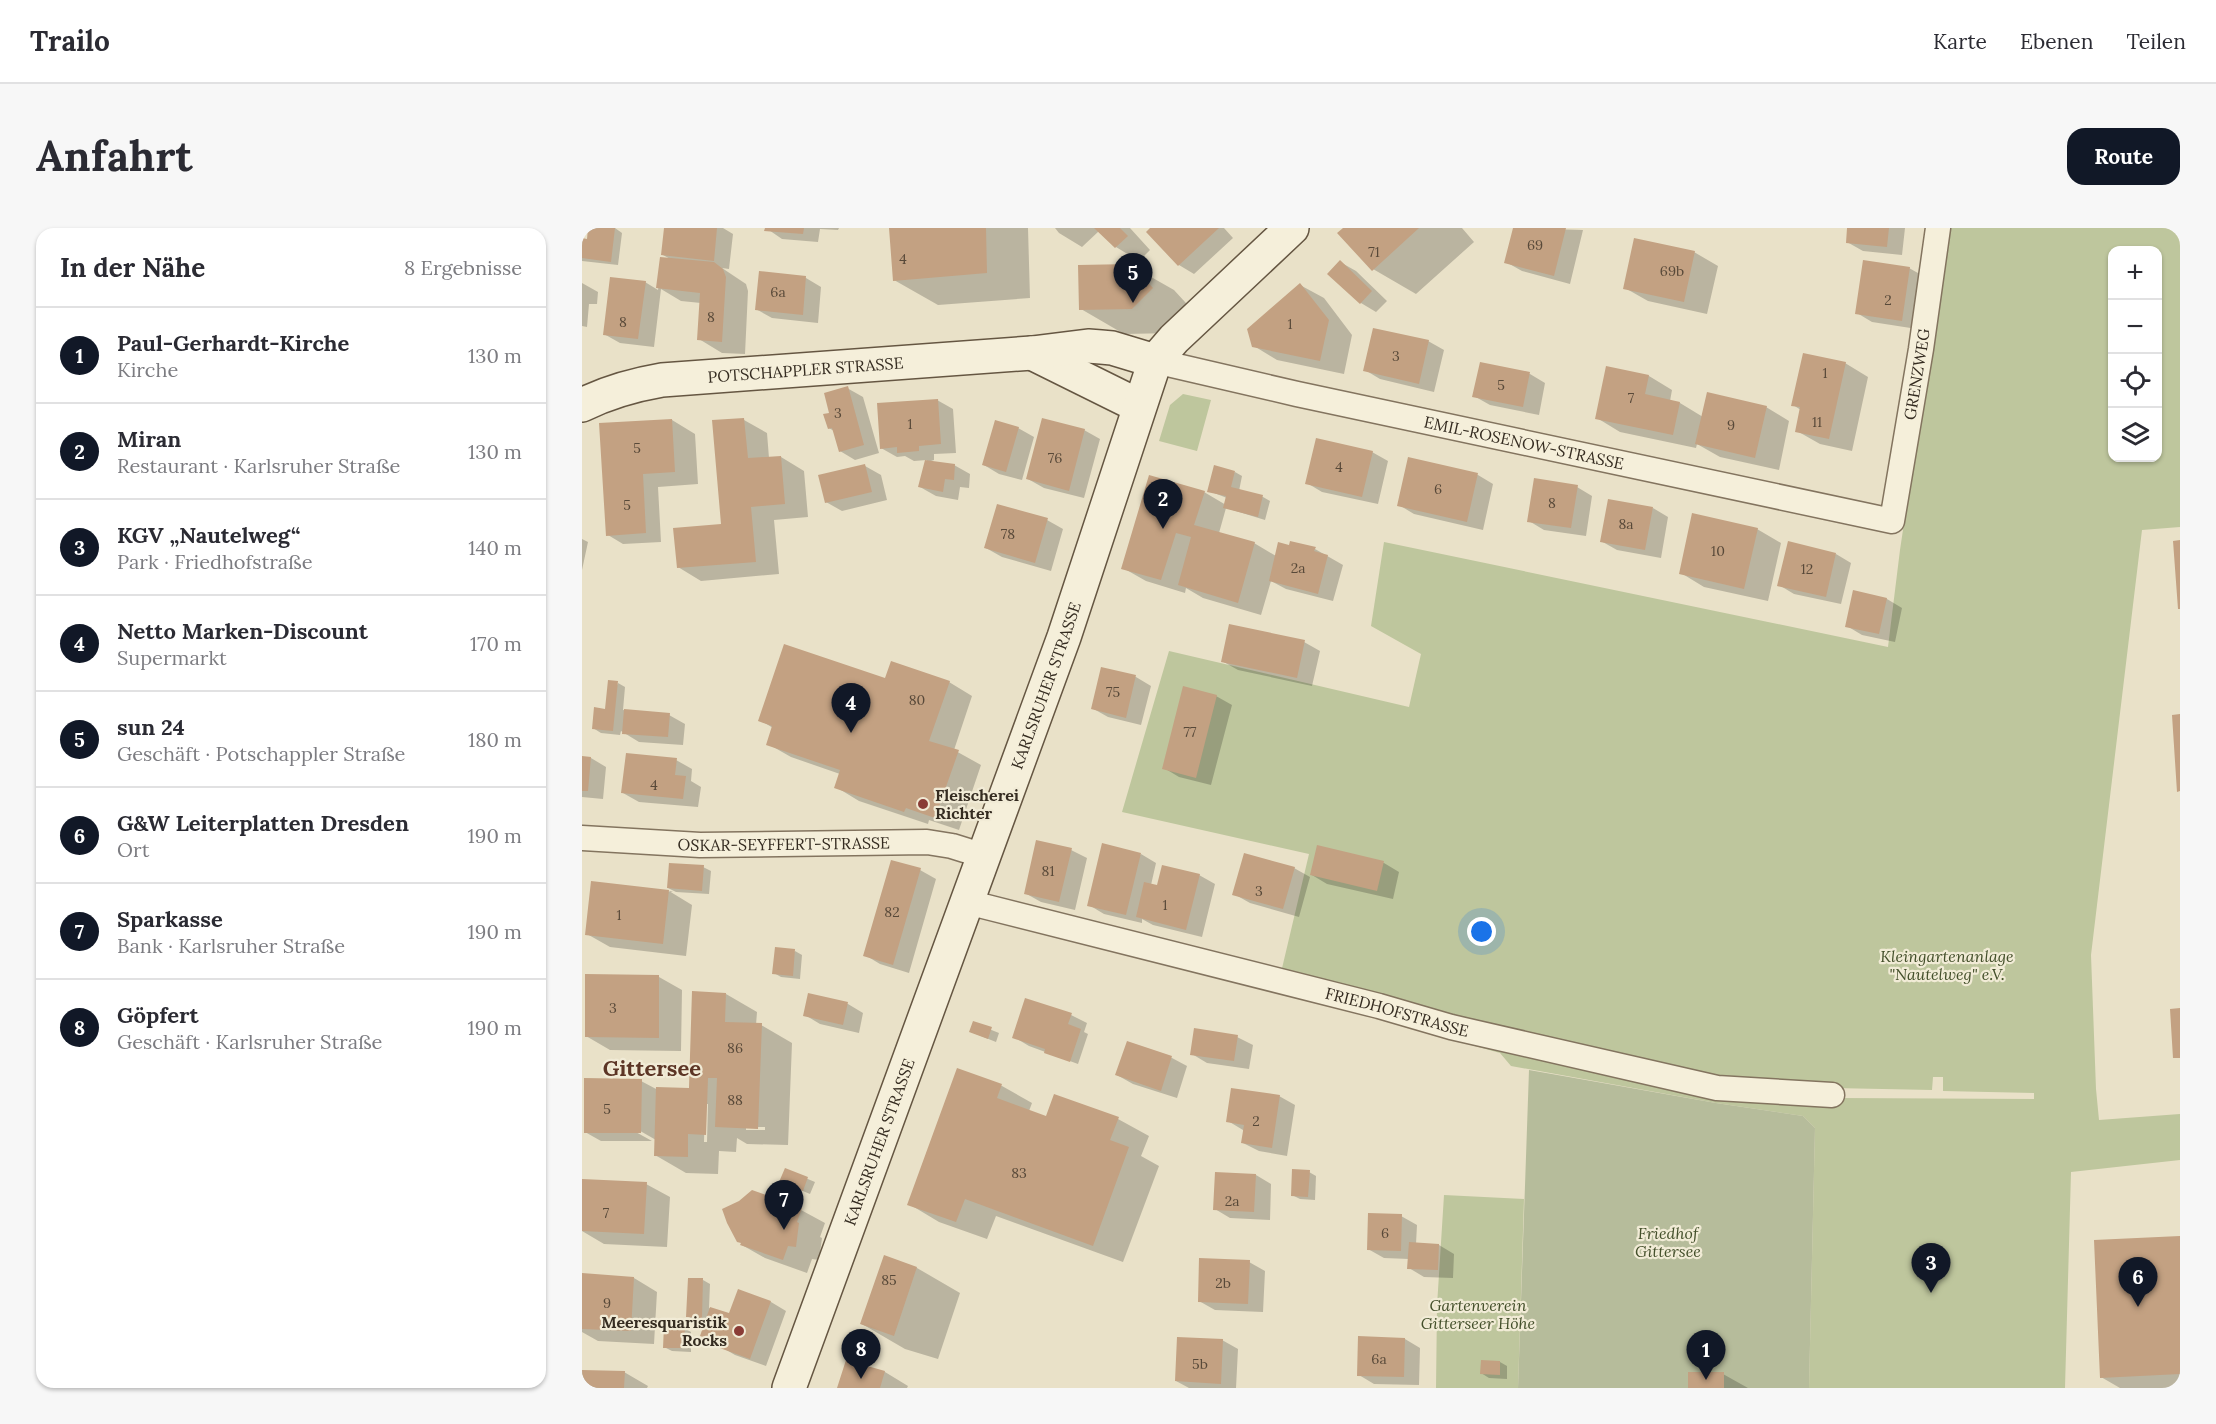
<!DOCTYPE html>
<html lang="de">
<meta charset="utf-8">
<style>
body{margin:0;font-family:Lora,serif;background:#f7f7f7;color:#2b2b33}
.controls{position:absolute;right:18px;top:18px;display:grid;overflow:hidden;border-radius:12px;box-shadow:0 2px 4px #0004}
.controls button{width:54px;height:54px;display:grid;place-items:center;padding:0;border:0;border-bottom:2px solid #e1e1e2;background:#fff;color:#2b2b33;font:30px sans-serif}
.you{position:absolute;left:900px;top:704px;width:21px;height:21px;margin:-15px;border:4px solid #fff;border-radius:50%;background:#1a73e8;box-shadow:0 0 0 9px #1a73e833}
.badge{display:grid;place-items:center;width:39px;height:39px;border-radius:50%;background:#111827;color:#fff;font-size:20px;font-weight:700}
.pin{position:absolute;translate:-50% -50px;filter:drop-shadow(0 2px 3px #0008)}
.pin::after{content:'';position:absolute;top:32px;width:21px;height:18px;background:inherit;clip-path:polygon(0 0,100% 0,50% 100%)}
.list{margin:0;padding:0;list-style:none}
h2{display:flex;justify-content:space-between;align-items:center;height:78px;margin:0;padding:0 24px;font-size:26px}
h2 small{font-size:20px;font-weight:400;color:#7c7c81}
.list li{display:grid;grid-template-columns:39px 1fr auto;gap:18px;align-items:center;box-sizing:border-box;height:96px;padding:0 24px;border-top:2px solid #e1e1e2}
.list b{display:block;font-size:22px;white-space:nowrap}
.list p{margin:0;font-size:20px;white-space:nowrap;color:#7c7c81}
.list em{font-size:20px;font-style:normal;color:#7c7c81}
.icon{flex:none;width:33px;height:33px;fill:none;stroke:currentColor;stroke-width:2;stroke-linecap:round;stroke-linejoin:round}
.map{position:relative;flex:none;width:1598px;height:1160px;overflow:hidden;border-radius:18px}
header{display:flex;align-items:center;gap:36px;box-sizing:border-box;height:84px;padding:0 30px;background:#fff;border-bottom:2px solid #e1e1e2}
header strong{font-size:28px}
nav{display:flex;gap:33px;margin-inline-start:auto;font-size:21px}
.intro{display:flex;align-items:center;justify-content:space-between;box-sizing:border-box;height:144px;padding:0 36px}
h1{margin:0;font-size:42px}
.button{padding:15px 27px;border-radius:18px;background:#111827;color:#fff;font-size:21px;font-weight:700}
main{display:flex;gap:36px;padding:0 36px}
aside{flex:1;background:#fff;border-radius:18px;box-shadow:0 2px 4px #0004}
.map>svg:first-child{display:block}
.green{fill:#bec69d;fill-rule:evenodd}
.cemetery{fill:#b6bc9b}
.shadow{fill:#0003;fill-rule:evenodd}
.building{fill:#c3a182}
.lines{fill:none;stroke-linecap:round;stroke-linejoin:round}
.street-casing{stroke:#83745f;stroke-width:27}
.secondary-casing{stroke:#655642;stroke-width:36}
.street{stroke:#f5efda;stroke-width:24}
.secondary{stroke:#f5efda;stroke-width:33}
.poi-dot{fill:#8a3c36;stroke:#f1ebd6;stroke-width:2}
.labels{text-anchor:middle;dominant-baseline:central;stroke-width:4.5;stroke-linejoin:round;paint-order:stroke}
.number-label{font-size:14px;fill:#584939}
.street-label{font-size:16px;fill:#352c21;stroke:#f1ebd6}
.poi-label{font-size:16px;font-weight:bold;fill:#352c21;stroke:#f1ebd6;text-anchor:start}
.park-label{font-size:16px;font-style:italic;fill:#434f2a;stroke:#f1ebd6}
.district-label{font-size:22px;font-weight:bold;fill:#5c3525;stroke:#f1ebd6}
</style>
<header>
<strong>Trailo</strong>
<nav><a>Karte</a><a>Ebenen</a><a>Teilen</a></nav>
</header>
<div class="intro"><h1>Anfahrt</h1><a class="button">Route</a></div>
<main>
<aside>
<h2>In der Nähe<small>8 Ergebnisse</small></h2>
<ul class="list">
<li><span class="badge">1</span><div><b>Paul-Gerhardt-Kirche</b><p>Kirche</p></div><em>130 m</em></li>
<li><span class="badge">2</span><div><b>Miran</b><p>Restaurant · Karlsruher Straße</p></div><em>130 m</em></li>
<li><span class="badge">3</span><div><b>KGV „Nautelweg“</b><p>Park · Friedhofstraße</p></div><em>140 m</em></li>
<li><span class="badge">4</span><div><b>Netto Marken-Discount</b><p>Supermarkt</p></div><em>170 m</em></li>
<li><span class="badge">5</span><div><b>sun 24</b><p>Geschäft · Potschappler Straße</p></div><em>180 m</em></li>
<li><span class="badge">6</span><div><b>G&amp;W Leiterplatten Dresden</b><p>Ort</p></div><em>190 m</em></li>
<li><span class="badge">7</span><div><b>Sparkasse</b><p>Bank · Karlsruher Straße</p></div><em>190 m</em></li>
<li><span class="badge">8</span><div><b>Göpfert</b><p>Geschäft · Karlsruher Straße</p></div><em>190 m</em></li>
</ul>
</aside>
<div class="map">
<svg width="1598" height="1160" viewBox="0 0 1598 1160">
<rect width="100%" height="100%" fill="#e9e1c8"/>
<!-- green -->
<path class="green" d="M1366 0H1598V299L1560 302 1509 727 1514 861 1517 892 1598 886V932L1489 944 1483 1160H1227L1233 900 1221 888 1134 875 929 838 918 825 871 812 869 799 697 753 727 626 540 584 587 423 827 479 839 426 789 398 802 314 1306 419 1318 322ZM1530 22H1576V230H1530ZM1351 849H1361V863L1452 865V871L1257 870 1251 860 1350 862Z
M601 166 629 172 615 223 577 213 588 177Z
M862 967 942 971 936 1160H854L855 1078Z"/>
<!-- cemetery -->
<path class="cemetery" d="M947 842 1134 875 1221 888 1233 900 1227 1160H936Z"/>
<!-- shadow -->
<path class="shadow" d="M8 0H33L40 5 36 37 0 33V12L6 13Z
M84 0H141L151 6 147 41 140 40 164 56 166 63 163 126 140 125 117 111 119 75 99 73 79 61 72 119 38 115 22 106 63 54 76 62 80 31 90 32 81 27Z
M184 0H257L256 2 238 1 236 14 200 11Z
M308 0H446L448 70 356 77 312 52Z
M473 0H548L568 22 557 33 534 19 517 3 500 19 477 5Z
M571 0H642L651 10 612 46 597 37Z
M763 0H880L892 14 834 66 791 41Z
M933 0 1001 2 988 56 940 43 924 34Z
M1267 0H1323L1320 27 1281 23 1265 14Z
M1112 24 1136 38 1125 86 1066 73 1043 60Z
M758 34 774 43 805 73 794 84 779 75Z
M548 37 592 62 614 86 593 105 542 106 499 81Z
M1327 40 1343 49 1335 101 1290 94 1275 85Z
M178 45 224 50 239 59 236 95 190 90 174 81Z
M0 55 16 64 15 76H7L5 99 0 98Z
M718 57 742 70 770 107 762 146 695 132 672 118Z
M846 113 862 122 852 164 798 151 783 142Z
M1263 135 1286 149 1270 223 1238 216 1215 203 1219 182 1211 177Z
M899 136 948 146 963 155 957 187 908 177 892 168Z
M1026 140 1067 148 1090 162 1088 173 1098 175 1121 189 1184 179 1207 193 1197 242 1138 229 1115 216 1114 220 1038 204 1015 190Z
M265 160 281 169 297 225 273 232 258 223 252 203 247 200 249 186Z
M355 172 371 181 374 225 352 226V232L346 234 372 237 388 246 387 260 378 259 376 272 354 268 338 259 345 232 332 233 323 228 315 229 299 220Z
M90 192 113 206 116 256 76 259 79 314 41 316 26 307Z
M162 192 185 205 187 230 199 229 222 243 226 289 192 292 197 346 119 353 96 339 141 298Z
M436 200 452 209 440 252 417 246 402 237Z
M502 202 518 211 502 270 462 260 446 251Z
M790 224 806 233 796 276 740 264 725 255Z
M827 231 896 247 911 256 901 302 832 286 817 277Z
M283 238 299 247 305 272 260 283 244 274Z
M653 244 660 248 657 263 681 269 688 273 683 292 644 280 637 305 672 315 694 328 733 321 761 337 751 373 704 361 689 353 679 387 621 370 604 360 603 365 564 353 541 340 622 264 644 277 645 270 627 263Z
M995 259 1010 268 1004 308 962 302 947 293Z
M1071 280 1086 289 1079 330 1035 322 1019 313Z
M465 292 481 301 469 343 420 329 404 320Z
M1175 301 1199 315 1186 373 1122 359 1099 345Z
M0 311 6 314 0 342Z
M1254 326 1269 335 1259 376 1212 366 1197 357Z
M1272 364 1305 371 1320 380 1313 414 1280 407 1265 398Z
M722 414 738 423 730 458 656 442 640 433Z
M520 440 554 449 569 458 559 497 526 489 510 480Z
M367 454 390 468 372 522 399 537 377 602 347 592 346 596 277 573 254 559 258 546 209 529 186 516 191 500 178 492Z
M36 455 43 459 41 482 87 487 103 496 101 517 57 514 39 503 38 507 19 505 11 500 25 482Z
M634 468 650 477 629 557 597 549 582 540Z
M0 529 9 530 24 539 21 571 0 569Z
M94 532 110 541 109 553 119 559 116 579 57 574 41 565Z
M736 619 802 635 817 644 811 671 745 656 730 647Z
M489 622 505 630 493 682 459 674 443 665Z
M559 626 574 635 569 657 576 659 617 647 633 656 620 709 571 697 560 691V695L522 686 507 677Z
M121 639 129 643 127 666 94 664 86 660Z
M712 640 728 649 717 689 668 675 652 666Z
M338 642 354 651 327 745 298 736 283 727Z
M11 655 91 664 87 663 110 677 104 728 28 719 5 706Z
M213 723 220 727 218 751 199 749 192 745Z
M77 749 100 762 99 823 28 822 4 808Z
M144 766 175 784 174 797H179L210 815 206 917 165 916 155 910 154 924 137 923 136 946 104 945 73 927 74 912 53 900 52 903 70 913H19L3 904 59 853 76 862H108ZM123 876H126L125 914H122ZM164 899H183V902H164Z
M227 767 266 776 281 785 277 805 238 796 223 787Z
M489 787 505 795 502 804 506 806 496 836 447 818 432 809Z
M392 795 417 805 414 814 389 804Z
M655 809 671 817 667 841 625 835 610 826Z
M546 815 590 830 605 838 595 870 551 856 535 847Z
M376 842 420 858 450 875 447 883 465 890 536 891 567 908 559 928 577 938 541 1034 414 988 405 1011 357 994 327 976Z
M697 868 713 877 705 928 677 923 661 915V902L646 893Z
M204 942 233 954 228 966 199 954Z
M727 944 734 948 733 972 718 971 710 967Z
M674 947 689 956 688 992 648 990 633 981Z
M64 956 88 969 85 1019 22 1016 0 1003V978Z
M219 982 243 995 238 1009 240 1010 237 1032 230 1031 225 1045 183 1030 160 1017Z
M819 988 835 997 834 1016 857 1017 872 1026 871 1050 842 1049 827 1040V1031L802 1030 786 1021Z
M1598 1010V1160H1538L1519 1149Z
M303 1029 335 1040 378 1065 356 1131 323 1121 280 1096Z
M667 1034 683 1043 681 1084 633 1082 617 1073Z
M0 1047 52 1050 75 1064 72 1116 16 1113 0 1104Z
M121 1052 128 1056 127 1080 148 1087 157 1063 189 1074 204 1083 184 1138 153 1127 119 1107 124 1093H113L106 1088Z
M102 1100 109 1104V1124L90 1123 82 1119Z
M823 1111 838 1120 837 1157 792 1156 777 1147Z
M640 1112 656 1121 654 1160H607L594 1153Z
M264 1134 303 1144 326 1158 325 1160H256Z
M918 1134 925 1138V1151L907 1150 899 1145Z
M0 1143 42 1144 66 1158 65 1160H0Z
M1141 1146 1166 1160H1108Z"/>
<!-- building -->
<path class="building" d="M6 0H33L29 34 0 30V10L5 11Z
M82 0H135L132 33 79 27Z
M183 0H222L221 6 182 3Z
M307 0H404L405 45 311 53Z
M512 0H538L546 8 533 20Z
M568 0H637L596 38 564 4Z
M761 0H837L790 43 755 5Z
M931 0H984L972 48 922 35Z
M1265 0H1307L1305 19 1264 15Z
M1052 10 1113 23 1102 74 1041 61Z
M78 29 132 34 141 41 144 49 140 114 115 112 118 65 74 60Z
M758 32 790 63 778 76 745 46Z
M1281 32 1328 39 1320 93 1273 86Z
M549 36 571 60 550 81 497 82 496 37Z
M177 43 224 48 221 87 173 82Z
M28 49 64 53 56 111 21 107Z
M718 55 747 92 738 133 670 119 665 101Z
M791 100 847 112 837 156 781 143Z
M1221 125 1264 134 1247 211 1213 204 1218 179 1209 178Z
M898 134 948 144 941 179 890 169Z
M1024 138 1067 147 1063 166 1098 174 1091 207 1013 191Z
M266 158 282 217 257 224 250 200 246 201 241 186 247 185 242 165Z
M1125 164 1185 178 1173 230 1113 216Z
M356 171 359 216 337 218V223L315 225V219L298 221 295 175Z
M162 190 166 230 199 228 203 276 169 279 174 334 95 340 91 300 139 296 130 192Z
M460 190 503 201 487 263 444 251Z
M90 191 93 244 61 246 64 305 24 308 17 195Z
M413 192 437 199 424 244 400 237Z
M734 210 791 223 780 269 723 256Z
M826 229 896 245 885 294 815 278Z
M343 232 373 236 372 252 363 251 361 264 336 259Z
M283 236 290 264 243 275 236 247Z
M632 237 653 243 649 259 681 267 676 289 641 280 644 268 625 264Z
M567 247 623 263 612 297 673 314 656 375 596 357 609 309 594 305 579 352 539 341Z
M952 250 996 257 989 300 945 294Z
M1026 271 1071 279 1063 322 1018 314Z
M415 276 466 290 453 335 402 320Z
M1110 285 1176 300 1162 361 1097 346Z
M1598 312V381H1596L1591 313Z
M708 313 734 319 732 323 746 327 736 366 687 353 696 314 707 317Z
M1206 313 1254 325 1244 369 1195 358Z
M1271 362 1305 370 1297 406 1263 399Z
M647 396 723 412 715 450 639 434Z
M202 416 303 450 309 433 368 453 347 513 377 522 353 590 324 580 322 584 252 560 258 542 184 517 190 498 176 493Z
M519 439 554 447 544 490 509 481Z
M26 452 36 453 31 503 10 501 12 479 23 481Z
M601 458 635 467 614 550 580 541Z
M42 481 88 485 86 509 40 506Z
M1598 486V563L1595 564 1590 487Z
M44 525 95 530 93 547 104 548 101 571 39 565Z
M0 528 9 529 6 563H0Z
M454 612 490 620 477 674 442 666Z
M520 615 559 625 544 687 505 678Z
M735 617 802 633 795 663 728 647Z
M662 625 713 639 701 681 650 667Z
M309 632 339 640 311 737 281 728Z
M87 635 122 637 120 663 85 660Z
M580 637 618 646 604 702 554 689 562 654 575 657Z
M9 653 87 662 81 716 3 707Z
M193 719 213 721 211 748 190 746Z
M3 746 77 747V810L3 809Z
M110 763 144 765 143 794 180 795 176 901 133 899 135 850H126L124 907 106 906V929L72 928 74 859 107 860Z
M226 765 266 774 261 797 221 788Z
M443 770 490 785 486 796 499 801 488 834 462 825 463 821 430 810Z
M1598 780V830H1591L1588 781Z
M391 793 410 799 406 811 387 804Z
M612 800 656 807 652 833 608 827Z
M545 813 590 828 579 863 533 847Z
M375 840 420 856 415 870 464 888 472 866 537 889 528 912 547 919 511 1018 383 971 374 994 325 977Z
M2 850 60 851 59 905H2Z
M649 860 698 867 690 920 659 915 662 897 644 894Z
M203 940 226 949 221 963 197 954Z
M710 941 728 942 726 969 709 968Z
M633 944 674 946 672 984 631 982Z
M0 951 65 954 62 1006 0 1003Z
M170 962 220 980 215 994 217 995 214 1019 206 1018 201 1032 158 1017 159 1015 155 1014 145 995 140 981 157 973Z
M786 985 820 986 819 1023 785 1022Z
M1598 1008V1146L1518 1150 1512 1012Z
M827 1014 857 1016 856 1042 825 1041Z
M302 1027 335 1039 312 1108 278 1096Z
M617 1030 668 1032 666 1076 616 1074Z
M0 1045 52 1049 49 1103 0 1101Z
M106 1050H121L120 1090 104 1089Z
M156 1061 189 1073 168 1131 135 1119 137 1114 118 1108 128 1079 147 1085Z
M82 1097 103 1098 102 1120H81Z
M776 1108 823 1110 822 1149 775 1148Z
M595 1109 641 1111 639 1156 593 1153Z
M264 1132 303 1143 298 1160H255Z
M899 1132 918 1133V1147L898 1146Z
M0 1142 43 1143 42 1160H0Z
M1106 1144H1142V1160H1106Z"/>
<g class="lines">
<!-- street casing -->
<g class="street-casing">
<g id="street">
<path id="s1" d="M573 133 715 166 1310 293 1339 121 1356 0"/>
<path id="s2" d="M0 610 118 617 345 614 370 618 402 628"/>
<path id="s3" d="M385 674 797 778 869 799 1135 860 1250 867"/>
</g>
</g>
<!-- secondary casing -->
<g class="secondary-casing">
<g id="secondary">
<path d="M450 125 557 178"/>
<path id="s4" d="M0 177C26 164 51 157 80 152L450 125 506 118 519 119 530 120 573 133"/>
<path id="s5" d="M207 1160 482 409 573 133 592 111 710 0"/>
</g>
</g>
<!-- street -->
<use href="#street" class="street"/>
<!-- secondary -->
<use href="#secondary" class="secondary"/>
</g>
<!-- markers -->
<g class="poi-dot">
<circle cx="341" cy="576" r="6"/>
<circle cx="157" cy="1103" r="6"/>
</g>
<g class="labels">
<!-- number labels -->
<g class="number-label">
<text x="953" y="17">69</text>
<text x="792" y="24">71</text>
<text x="321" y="31">4</text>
<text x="1090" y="43">69b</text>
<text x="196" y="64">6a</text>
<text x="1306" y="72">2</text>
<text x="129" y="89">8</text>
<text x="41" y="94">8</text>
<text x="708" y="96">1</text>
<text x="814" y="128">3</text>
<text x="1243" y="145">1</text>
<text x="919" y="157">5</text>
<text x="1049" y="170">7</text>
<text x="256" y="185">3</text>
<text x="1235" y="194">11</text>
<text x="328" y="196">1</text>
<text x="1149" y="197">9</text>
<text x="55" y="220">5</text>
<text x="473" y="230">76</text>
<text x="757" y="239">4</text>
<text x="856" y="261">6</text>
<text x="970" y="275">8</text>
<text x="45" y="277">5</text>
<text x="1044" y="296">8a</text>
<text x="426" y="306">78</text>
<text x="1136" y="323">10</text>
<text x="716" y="340">2a</text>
<text x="1225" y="341">12</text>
<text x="531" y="464">75</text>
<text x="335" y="472">80</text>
<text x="608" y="504">77</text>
<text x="72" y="557">4</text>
<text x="466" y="643">81</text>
<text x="677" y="663">3</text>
<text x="583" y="677">1</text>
<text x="310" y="684">82</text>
<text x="37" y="687">1</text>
<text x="31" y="780">3</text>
<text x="153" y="820">86</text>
<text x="153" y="872">88</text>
<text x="25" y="881">5</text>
<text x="674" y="893">2</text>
<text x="437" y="945">83</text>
<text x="650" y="973">2a</text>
<text x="24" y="985">7</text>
<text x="803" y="1005">6</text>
<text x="307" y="1052">85</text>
<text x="641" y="1055">2b</text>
<text x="25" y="1075">9</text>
<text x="797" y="1131">6a</text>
<text x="618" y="1136">5b</text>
</g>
<!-- street labels -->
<g class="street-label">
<text stroke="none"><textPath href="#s4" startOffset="228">POTSCHAPPLER STRASSE</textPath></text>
<text stroke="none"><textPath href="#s1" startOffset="903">GRENZWEG</textPath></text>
<text stroke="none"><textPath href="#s1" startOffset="378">EMIL-ROSENOW-STRASSE</textPath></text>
<text stroke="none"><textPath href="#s5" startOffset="748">KARLSRUHER STRASSE</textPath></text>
<text stroke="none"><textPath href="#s2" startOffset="202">OSKAR-SEYFFERT-STRASSE</textPath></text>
<text stroke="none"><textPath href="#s3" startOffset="444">FRIEDHOFSTRASSE</textPath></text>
<text stroke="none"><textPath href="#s5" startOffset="262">KARLSRUHER STRASSE</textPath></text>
</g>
<!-- poi labels -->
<g class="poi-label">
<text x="353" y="567">Fleischerei<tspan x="353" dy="18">Richter</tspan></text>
<text x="145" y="1094" text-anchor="end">Meeresquaristik<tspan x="145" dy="18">Rocks</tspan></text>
</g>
<!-- park labels -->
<g class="park-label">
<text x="1365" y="728">Kleingartenanlage<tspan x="1365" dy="18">"Nautelweg" e.V.</tspan></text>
<text x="1086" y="1005">Friedhof<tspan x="1086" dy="18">Gittersee</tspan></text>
<text x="896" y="1077">Gartenverein<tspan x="896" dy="18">Gitterseer Höhe</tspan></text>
</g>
<!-- district labels -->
<g class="district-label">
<text x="70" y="840">Gittersee</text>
</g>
</g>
</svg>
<div class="controls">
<button>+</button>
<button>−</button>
<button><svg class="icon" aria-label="locate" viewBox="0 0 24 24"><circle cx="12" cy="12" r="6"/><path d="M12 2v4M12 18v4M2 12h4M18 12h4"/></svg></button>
<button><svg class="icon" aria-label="layers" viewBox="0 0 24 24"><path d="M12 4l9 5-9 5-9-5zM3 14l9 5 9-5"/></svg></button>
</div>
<div class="you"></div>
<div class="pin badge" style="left:1124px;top:1152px">1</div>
<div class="pin badge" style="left:581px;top:301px">2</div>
<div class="pin badge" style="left:1349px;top:1065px">3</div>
<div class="pin badge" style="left:269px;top:505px">4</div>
<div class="pin badge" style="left:551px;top:75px">5</div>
<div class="pin badge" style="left:1556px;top:1079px">6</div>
<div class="pin badge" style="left:202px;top:1002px">7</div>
<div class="pin badge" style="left:279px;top:1151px">8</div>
</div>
</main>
